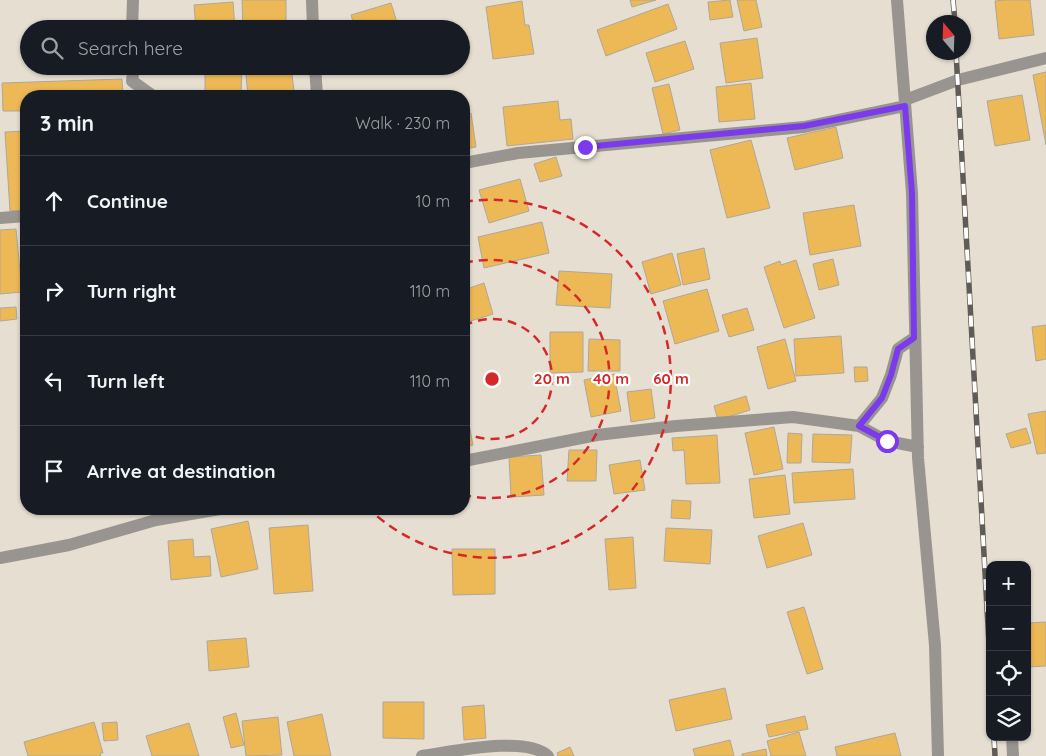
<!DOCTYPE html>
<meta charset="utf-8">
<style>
body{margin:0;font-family:Quicksand,sans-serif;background:#20242c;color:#f1f3f6}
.controls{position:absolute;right:15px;bottom:15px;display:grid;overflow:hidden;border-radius:10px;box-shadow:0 1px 4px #0004}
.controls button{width:45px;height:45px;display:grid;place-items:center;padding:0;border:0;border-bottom:1px solid #363941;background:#171b24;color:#f1f3f6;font:25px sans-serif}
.compass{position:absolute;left:926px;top:15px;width:45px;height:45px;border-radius:50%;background:#171b24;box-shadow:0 1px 4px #0004;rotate:341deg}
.stop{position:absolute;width:15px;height:15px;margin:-11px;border:4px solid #7c3aed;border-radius:50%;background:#fff}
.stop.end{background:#7c3aed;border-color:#fff;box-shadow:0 1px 5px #0008}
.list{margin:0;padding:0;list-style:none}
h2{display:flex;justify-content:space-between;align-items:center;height:65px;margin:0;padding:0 20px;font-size:21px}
h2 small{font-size:16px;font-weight:400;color:#9ea1a6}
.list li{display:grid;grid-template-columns:32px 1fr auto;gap:15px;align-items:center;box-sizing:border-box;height:90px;padding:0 20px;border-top:1px solid #363941}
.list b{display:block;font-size:19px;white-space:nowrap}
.list em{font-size:16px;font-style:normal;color:#9ea1a6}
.icon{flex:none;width:28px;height:28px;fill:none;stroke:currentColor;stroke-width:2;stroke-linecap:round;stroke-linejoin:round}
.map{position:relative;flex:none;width:1046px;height:756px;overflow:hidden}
.search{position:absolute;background:#171b24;box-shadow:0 1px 4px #0004;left:20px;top:20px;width:450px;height:55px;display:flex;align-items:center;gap:12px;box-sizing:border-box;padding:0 18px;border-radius:28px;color:#9ea1a6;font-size:19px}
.panel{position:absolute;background:#171b24;box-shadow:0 1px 4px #0004;left:20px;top:90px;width:450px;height:425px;border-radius:20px}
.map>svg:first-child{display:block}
.building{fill:#edb957;stroke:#aea79b}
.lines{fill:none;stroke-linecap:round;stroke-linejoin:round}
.street{stroke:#989590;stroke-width:12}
.rail-casing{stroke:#605c55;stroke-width:5.5}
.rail{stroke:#fff;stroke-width:4;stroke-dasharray:11;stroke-linecap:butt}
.route{stroke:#7c3aed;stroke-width:6}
.ring{fill:none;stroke:#d62828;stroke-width:2.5;stroke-dasharray:9 6}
.centre{fill:#d62828;stroke:#fff;stroke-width:2.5}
.ring-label{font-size:15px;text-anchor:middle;font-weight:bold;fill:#d62828;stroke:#fff;stroke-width:4.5;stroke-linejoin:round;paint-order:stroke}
</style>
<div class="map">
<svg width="1046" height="756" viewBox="0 0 1046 756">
<rect width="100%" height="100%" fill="#e5ded1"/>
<!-- building -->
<path class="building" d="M242 0H286V29H243Z
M630 0H656L632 7Z
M730 0 733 17 710 20 708 2Z
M737 0H756L762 27 744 31Z
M1005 0H1030L1034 35 999 39 995 1Z
M522 1 525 25H529L534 54 493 59 486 7Z
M233 2 235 29H196L194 5Z
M391 3 399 29H365L364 25 355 28 351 15Z
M668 4 677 29 606 56 597 30Z
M149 25H191V29H149Z
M757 38 763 78 726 83 720 43Z
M685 41 694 69 655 82 646 53Z
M205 66H242L241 94 205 93Z
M245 66H291L294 91 248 95Z
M1046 72V145L1033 75Z
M122 79 123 96H26V111H3L2 83Z
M751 83 755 119 719 122 716 87Z
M669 84 680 130 663 134 652 88Z
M1022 95 1030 140 995 146 987 101Z
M558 101 560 120 571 119 573 139 507 146 503 107Z
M471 113 476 147 464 149V114Z
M836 127 843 158 795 170 787 138Z
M26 131V210L10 211 5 132Z
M751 140 770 208 727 218 710 150Z
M556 157 562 176 540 182 534 164Z
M520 179 529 211 489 223 479 190Z
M854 205 861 246 810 255 803 213Z
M542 222 549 253 484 268 478 237Z
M16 229 22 292 0 294V230Z
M704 248 710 279 683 285 677 254Z
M672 253 681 285 651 294 642 262Z
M833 259 839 285 819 290 813 264Z
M796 260 815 318 784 328 764 267 780 261 781 265Z
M559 271 612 274 610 308 556 305Z
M484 283 493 314 464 323V290Z
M707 289 719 331 675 344 663 301Z
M16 307 17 319 0 321V308Z
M747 308 754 330 729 337 722 315Z
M1046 325V359L1036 361 1032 327Z
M550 332H583V372L550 373Z
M841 336 844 373 796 376 794 339Z
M589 339 620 340V371H588Z
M785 339 796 381 768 389 757 347Z
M854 367H867L868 381 855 382Z
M614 374 621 411 591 417 584 380Z
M651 389 655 418 631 422 627 392Z
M746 396 750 410 718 420 714 406Z
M464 398 473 445 464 447Z
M1046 411V453L1037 454 1028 414Z
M774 427 783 469 754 475 745 433Z
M1026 428 1031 443 1011 448 1006 434Z
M788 433 802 434 801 463H787Z
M813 434 852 435 850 463 812 462Z
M717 435 720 483 686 484 684 450 673 451 672 438Z
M569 450H597L596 481H567Z
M541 455 544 495 511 497 509 457Z
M640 460 645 490 614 494 609 465Z
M853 469 855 499 794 503 792 473Z
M785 475 790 514 754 518 749 479Z
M672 500 691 501 690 519 671 518Z
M248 521 258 569 221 577 211 529Z
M803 523 812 555 767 568 758 536Z
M308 525 313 591 274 594 269 528Z
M666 528 712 530 710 564 664 561Z
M633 537 636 588 609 590 605 539Z
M193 539 194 557 210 556 211 576 171 580 168 541Z
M452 549H495V594L453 595Z
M804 607 823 669 807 674 787 612Z
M1046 622V666L1027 667V623Z
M246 638 249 667 209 671 207 641Z
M725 688 732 719 676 731 669 700Z
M383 702H424V739L383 738Z
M484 705 486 738 464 740 462 707Z
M236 713 244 745 231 748 223 717Z
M322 714 331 756H294L287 722Z
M805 716 808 729 769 737 766 725Z
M278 717 282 755 246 756 242 721Z
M94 722 103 753H100L101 756H28L24 742Z
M117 722 118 740 104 741 102 723Z
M189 723 199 756H152L146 736Z
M799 732 806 756H771L767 741Z
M895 733 901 756H837L835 747Z
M730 740 734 756H695L693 749Z
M570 747 574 756H558L557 753Z
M766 749 767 756H742V754Z"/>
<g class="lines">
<!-- street -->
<path class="street" d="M312 0 313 29
M897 0 912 193 918 458 935 645 938 756
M132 29 133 0
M134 66 132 81 153 96
M315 66 317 96
M185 96H229
M905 100 958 80 1046 58
M464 163 518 153 804 127 905 106
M0 218 26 216
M859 426 882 398 891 375 898 349 914 338
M464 461 597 435 676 426 793 417 859 426 887 441 918 447
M0 558 69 545 156 520 220 509
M1012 737 1013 756
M422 756C452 752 526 735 548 756"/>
<!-- rail casing -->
<g class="rail-casing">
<path id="rail" d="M953 0 955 22
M956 52 990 662
M994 737 995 756"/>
</g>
<!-- rail -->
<use href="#rail" class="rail"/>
</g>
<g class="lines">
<!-- route -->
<path class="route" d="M585 147 804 126 905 106 912 193 914 338 898 349 891 375 882 398 859 426 887 441"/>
</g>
<!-- distance rings -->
<g class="ring">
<path d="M464 326A60 60 0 1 1 464 432"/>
<path d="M464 263A119 119 0 1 1 464 495"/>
<path d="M464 202A179 179 0 1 1 369 509"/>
</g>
<circle cx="492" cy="379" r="8" class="centre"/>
<g class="ring-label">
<text x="552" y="384">20 m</text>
<text x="611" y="384">40 m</text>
<text x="671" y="384">60 m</text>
</g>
</svg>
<div class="controls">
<button>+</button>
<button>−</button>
<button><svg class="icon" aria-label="locate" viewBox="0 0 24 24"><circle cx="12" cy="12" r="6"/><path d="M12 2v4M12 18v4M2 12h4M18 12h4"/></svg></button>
<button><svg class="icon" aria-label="layers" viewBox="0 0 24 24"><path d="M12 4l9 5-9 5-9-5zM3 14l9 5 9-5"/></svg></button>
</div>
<svg class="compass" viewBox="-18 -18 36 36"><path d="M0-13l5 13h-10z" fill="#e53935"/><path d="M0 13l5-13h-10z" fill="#9ea1a6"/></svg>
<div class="stop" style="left:887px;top:441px"></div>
<div class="stop end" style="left:585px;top:147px"></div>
<div class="search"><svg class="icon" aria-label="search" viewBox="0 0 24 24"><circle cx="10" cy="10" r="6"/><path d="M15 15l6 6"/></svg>Search here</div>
<section class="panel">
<h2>3 min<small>Walk · 230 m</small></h2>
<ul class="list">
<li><svg class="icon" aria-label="ahead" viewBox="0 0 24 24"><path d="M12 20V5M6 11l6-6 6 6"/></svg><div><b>Continue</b></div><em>10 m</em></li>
<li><svg class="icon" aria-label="right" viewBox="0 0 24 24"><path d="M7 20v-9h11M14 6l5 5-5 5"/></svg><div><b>Turn right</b></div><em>110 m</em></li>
<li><svg class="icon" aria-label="left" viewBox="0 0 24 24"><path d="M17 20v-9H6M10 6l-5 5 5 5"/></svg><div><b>Turn left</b></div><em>110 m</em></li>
<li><svg class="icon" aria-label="arrive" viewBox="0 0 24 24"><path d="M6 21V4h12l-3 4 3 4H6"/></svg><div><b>Arrive at destination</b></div></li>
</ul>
</section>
</div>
